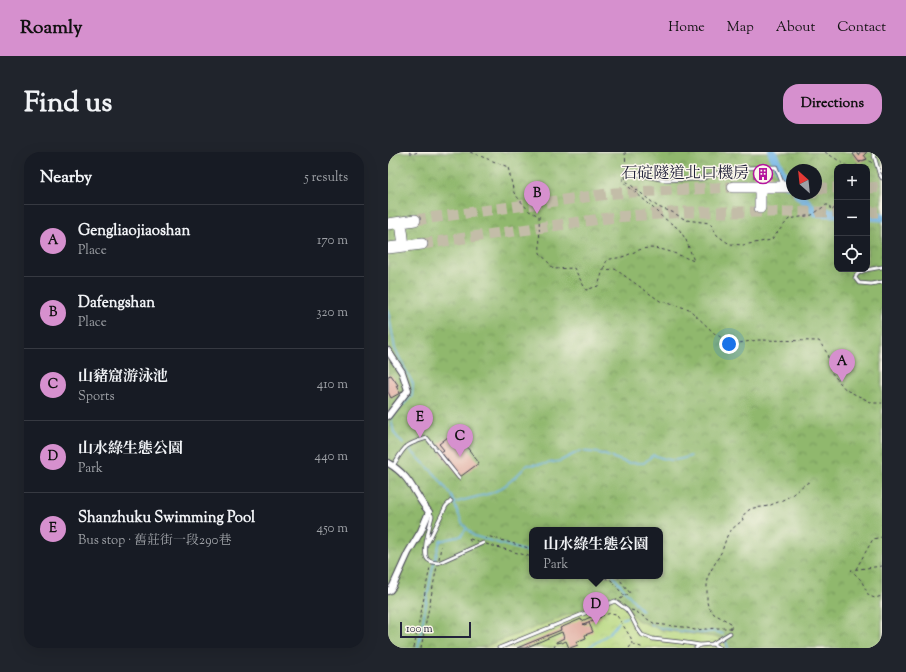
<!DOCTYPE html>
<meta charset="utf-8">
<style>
body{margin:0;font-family:"Sorts Mill Goudy","Noto Serif TC",serif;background:#20242c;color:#f1f3f6}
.controls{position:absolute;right:12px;top:12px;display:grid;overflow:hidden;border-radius:8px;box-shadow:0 4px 16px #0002}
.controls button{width:36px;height:36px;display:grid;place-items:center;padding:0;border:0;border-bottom:1px solid #363941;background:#171b24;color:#f1f3f6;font:20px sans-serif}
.compass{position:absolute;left:398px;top:12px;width:36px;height:36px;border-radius:50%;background:#171b24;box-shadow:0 4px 16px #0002;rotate:333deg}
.scale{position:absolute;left:12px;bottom:10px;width:71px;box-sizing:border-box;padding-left:4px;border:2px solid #22223b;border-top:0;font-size:11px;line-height:14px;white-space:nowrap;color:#22223b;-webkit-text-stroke:3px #fbf7ec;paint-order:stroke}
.you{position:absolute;left:341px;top:192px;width:14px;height:14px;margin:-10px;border:3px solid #fff;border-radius:50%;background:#1a73e8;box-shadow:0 0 0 6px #1a73e833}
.badge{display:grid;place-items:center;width:26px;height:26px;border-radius:50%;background:#d690ce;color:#111;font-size:13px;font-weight:700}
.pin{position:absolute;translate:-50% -33px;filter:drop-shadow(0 1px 2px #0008)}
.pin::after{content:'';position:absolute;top:21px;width:14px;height:12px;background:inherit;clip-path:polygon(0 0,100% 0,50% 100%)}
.popup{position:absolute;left:141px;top:375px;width:134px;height:52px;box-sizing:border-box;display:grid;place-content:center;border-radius:8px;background:#171b24;filter:drop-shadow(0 1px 3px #0005);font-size:13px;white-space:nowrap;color:#9ea1a6}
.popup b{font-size:15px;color:#f1f3f6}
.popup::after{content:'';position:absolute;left:50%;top:100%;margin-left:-8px;border:8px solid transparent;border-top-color:#171b24}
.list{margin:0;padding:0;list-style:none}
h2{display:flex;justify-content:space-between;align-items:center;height:52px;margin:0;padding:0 16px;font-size:17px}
h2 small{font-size:13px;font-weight:400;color:#9ea1a6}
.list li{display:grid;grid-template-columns:26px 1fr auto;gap:12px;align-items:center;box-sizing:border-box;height:72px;padding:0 16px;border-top:1px solid #363941}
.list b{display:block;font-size:15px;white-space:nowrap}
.list p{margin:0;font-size:13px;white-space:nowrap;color:#9ea1a6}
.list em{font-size:13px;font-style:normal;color:#9ea1a6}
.icon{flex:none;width:22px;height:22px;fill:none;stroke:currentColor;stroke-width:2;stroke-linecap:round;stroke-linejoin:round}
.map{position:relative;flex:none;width:494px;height:496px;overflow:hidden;border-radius:16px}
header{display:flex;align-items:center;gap:24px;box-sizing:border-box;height:56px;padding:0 20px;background:#d690ce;color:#111}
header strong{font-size:19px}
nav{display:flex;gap:22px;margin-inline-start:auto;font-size:14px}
.intro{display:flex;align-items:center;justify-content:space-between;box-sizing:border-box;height:96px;padding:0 24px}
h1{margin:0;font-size:28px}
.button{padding:10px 18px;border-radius:16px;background:#d690ce;color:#111;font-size:14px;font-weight:700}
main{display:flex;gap:24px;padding:0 24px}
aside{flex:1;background:#171b24;border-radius:16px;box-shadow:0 4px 16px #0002}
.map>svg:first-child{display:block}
.forest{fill:url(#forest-crowns);stroke:#596d54;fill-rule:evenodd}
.park{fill:url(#park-crowns);stroke:#6c7c5c}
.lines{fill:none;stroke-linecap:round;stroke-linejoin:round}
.stream{stroke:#6eb4e5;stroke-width:1.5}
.river{stroke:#6eb4e5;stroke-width:9}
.building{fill:#dfa89c}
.motorway-tunnel{stroke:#c3bda8;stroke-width:11;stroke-dasharray:11 5.5;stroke-linecap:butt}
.service-casing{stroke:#403f4f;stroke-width:4.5}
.minor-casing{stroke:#403f4f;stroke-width:8}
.motorway-casing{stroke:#403f4f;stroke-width:12}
.path{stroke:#403f4f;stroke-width:1;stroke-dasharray:3 3;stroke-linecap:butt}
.service{stroke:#fff;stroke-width:3}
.minor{stroke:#fff;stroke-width:6}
.motorway{stroke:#fff;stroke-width:11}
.labels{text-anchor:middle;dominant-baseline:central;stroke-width:3;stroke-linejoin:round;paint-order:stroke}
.poi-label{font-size:16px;fill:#22223b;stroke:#fbf7ec;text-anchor:end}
</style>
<header>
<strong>Roamly</strong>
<nav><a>Home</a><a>Map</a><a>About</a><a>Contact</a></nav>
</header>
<div class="intro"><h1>Find us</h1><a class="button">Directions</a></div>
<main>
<aside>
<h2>Nearby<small>5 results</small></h2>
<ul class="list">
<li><span class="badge">A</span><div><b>Gengliaojiaoshan</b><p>Place</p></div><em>170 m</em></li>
<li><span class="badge">B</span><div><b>Dafengshan</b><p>Place</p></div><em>320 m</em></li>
<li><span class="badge">C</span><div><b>山豬窟游泳池</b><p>Sports</p></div><em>410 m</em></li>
<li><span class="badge">D</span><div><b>山水綠生態公園</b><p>Park</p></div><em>440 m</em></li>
<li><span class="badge">E</span><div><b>Shanzhuku Swimming Pool</b><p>Bus stop · 舊莊街一段290巷</p></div><em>450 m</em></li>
</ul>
</aside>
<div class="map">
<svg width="494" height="496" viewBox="0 0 494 496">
<defs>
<pattern id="forest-crowns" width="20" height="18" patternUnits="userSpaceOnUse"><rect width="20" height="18" fill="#90b86d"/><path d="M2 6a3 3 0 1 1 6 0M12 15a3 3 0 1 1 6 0" fill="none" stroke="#75955b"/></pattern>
<pattern id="park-crowns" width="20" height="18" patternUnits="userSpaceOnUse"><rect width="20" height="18" fill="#b6d77e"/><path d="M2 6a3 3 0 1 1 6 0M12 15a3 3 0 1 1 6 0" fill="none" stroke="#9cb86e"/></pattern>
</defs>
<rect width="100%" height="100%" fill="#fbf7ec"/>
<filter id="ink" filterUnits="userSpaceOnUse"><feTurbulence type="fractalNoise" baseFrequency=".025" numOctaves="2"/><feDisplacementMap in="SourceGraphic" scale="8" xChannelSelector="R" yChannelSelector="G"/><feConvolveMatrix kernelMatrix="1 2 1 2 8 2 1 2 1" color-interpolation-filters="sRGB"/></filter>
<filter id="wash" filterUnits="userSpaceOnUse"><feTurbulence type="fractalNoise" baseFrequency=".012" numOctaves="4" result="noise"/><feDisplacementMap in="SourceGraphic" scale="16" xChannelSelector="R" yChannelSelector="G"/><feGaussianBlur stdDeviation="0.9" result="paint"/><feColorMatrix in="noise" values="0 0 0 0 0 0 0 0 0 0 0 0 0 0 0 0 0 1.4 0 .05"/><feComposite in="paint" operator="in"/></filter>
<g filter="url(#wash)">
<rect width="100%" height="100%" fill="#ebe4c3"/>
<!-- forest -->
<path class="forest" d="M0 0H494V496H339L335 486 274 478 249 468 229 445 93 496H0ZM449 15H479V117H449ZM404 18H428V42H404ZM144 378H272V424H144Z"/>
<!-- park -->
<path class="park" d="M229 444 249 468 274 478 335 486 339 496H93Z"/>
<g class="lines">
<!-- stream -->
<path class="stream" d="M0 157 7 197 25 232 24 244 4 264V271L6 281 15 292
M21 297 47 322 63 343 74 371 86 384 144 401
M66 351C78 347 89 345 100 342 115 338 129 324 139 313L156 312 172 309 192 299 211 301 240 311H256L265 303C281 309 286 310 303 304
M225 424 254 459
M234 467 239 465
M262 472C269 477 304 481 314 481 323 480 327 478 335 482
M337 486 340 496
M30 496 44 419 52 389 73 384 78 377
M199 496C211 489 223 482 230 470"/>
<!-- river -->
<path class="river" d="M384 0 399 32
M410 42 428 60 449 61
M479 64 494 65"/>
</g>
<g id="blocks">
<!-- building -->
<path class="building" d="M468 0 470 3 472 0H479L476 3 479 7 471 10 465 2Z
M366 18H383V26H366Z
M3 223 10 233 8 234 12 241 3 246 0 240V224Z
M65 281 70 287 72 286 91 311 72 325 53 300 56 298 51 292Z
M207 463V465L212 463 213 465 195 472 196 473 201 471 205 480 197 483 198 486 188 490 190 493 182 496H181L178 489 174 491 173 490 168 491V490L176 486 174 480 137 496H129L173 478 172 476 193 467 194 469Z"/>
</g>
</g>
<g filter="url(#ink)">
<use href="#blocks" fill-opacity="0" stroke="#403f4f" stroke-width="1"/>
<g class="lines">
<!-- motorway-tunnel -->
<path class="motorway-tunnel" d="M428 36H449
M479 36 494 35
M479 60H494
M27 68 227 41 345 35
M34 92 227 65 297 60H449"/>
<!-- service casing -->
<g class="service-casing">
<path id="service" d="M485 0 491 21 494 26
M238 20 277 28 312 27 336 19 356 16 388 15 395 33
M494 115C486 117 470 117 467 126L471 131 483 132 494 130
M5 314C17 294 16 293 39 286L71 326
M41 360 44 364C42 374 33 401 40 408 43 411 46 410 50 411L95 391
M40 390 58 354 63 349
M324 492 332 496
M111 496 227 449 239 458 244 466 249 476 254 483 265 487 292 490 312 493
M308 496 312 493 324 492 342 481"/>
</g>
<!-- minor casing -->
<g class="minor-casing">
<path id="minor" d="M0 199 14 220 20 238 0 264
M0 311C24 325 25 341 41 360L33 379 20 401 5 434 2 438 0 439"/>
</g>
<!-- motorway casing -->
<g class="motorway-casing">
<path id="motorway" d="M345 35H404
M372 56V34
M13 70 16 94
M0 72 27 68
M0 96 34 92"/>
</g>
<!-- path -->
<path class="path" d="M21 0 24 2 30 0
M82 0 120 15 126 41 141 59 151 64 152 101 166 117 186 116 198 138 210 134 215 118 227 117 272 149 301 157 326 181 344 192 370 188 431 189 439 201 443 220 458 238 485 251H494
M237 0 238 15
M437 0 461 15
M467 15 470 11 479 7 484 11
M237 24 238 29 270 55 284 60 298 68 322 71 329 83 337 89 342 92 355 93 383 88 401 67 424 63 438 53H441L443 59 449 54
M216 117C218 104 223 108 234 105 241 103 247 99 254 97 271 93 290 103 306 109L298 88 291 77 273 64 260 51 235 30V23
M81 387 83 391
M82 387 89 389
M98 387 99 384 144 397
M98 392 144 405
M51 407 53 394
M494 414 463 418 473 428 481 444 487 446 494 444
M468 417 485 387 494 385
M211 424 223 428 237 445
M229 424 242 441 232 447
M243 458 247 459 267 472 295 475 307 478 329 476H343
M213 464 223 461 228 462 243 486 244 492
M343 477V471L326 462 320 454 319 450V433L321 422 334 399 339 384 344 377 355 368 354 365C365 350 371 359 385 352 391 350 399 346 405 342 411 337 416 332 423 329
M26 496 42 415
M33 496 49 414
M166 496 168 491
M241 496 244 492 256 496"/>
<!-- service -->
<use href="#service" class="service"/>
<!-- minor -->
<use href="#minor" class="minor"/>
<!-- motorway -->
<use href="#motorway" class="motorway"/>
</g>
</g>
<!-- icons -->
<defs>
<g id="building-ring" transform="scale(1)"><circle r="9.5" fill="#fbf7ec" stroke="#b5179e" stroke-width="1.5"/><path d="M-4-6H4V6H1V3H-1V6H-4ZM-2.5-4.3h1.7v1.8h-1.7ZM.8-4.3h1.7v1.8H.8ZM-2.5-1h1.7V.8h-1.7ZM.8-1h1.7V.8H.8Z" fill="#b5179e"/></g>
</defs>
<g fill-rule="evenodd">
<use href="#building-ring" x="375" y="22"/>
</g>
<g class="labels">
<!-- poi labels -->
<g class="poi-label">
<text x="361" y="22">石碇隧道北口機房</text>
</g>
</g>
</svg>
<div class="controls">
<button>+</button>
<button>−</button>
<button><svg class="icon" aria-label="locate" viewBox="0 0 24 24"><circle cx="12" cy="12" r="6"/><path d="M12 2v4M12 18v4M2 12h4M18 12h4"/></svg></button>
</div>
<svg class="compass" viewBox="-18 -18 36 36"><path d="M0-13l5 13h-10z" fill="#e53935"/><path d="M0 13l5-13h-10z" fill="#9ea1a6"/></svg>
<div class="scale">100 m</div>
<div class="you"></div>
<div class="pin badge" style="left:454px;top:230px">A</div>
<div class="pin badge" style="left:149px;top:62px">B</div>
<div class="pin badge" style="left:72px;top:305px">C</div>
<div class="pin badge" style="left:208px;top:473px">D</div>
<div class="popup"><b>山水綠生態公園</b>Park</div>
<div class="pin badge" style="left:32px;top:286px">E</div>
</div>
</main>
